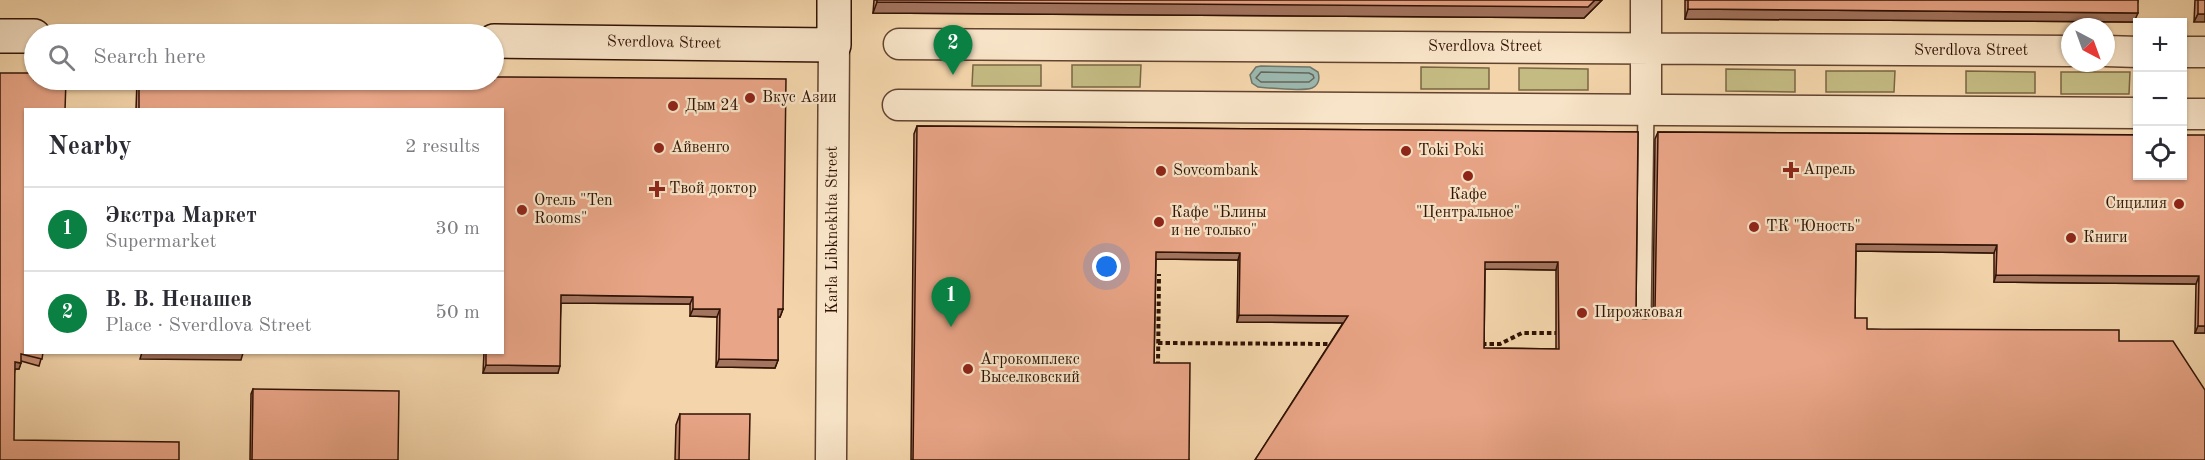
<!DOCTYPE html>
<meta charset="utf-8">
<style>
body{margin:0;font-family:"Old Standard TT",serif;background:#f2f2f3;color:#2b2b33}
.controls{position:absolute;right:18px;top:18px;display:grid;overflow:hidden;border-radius:0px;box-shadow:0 2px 4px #0004}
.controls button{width:54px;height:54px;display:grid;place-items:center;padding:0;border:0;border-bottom:2px solid #e1e1e2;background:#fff;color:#2b2b33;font:30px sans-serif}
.compass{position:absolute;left:2061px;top:18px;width:54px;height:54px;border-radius:50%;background:#fff;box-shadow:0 2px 4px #0004;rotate:139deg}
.you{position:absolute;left:1107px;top:267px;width:21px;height:21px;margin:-15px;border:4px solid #fff;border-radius:50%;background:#1a73e8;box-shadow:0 0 0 9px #1a73e833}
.badge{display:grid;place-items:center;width:39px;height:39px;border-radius:50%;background:#0b8043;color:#fff;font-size:20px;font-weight:700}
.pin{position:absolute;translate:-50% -50px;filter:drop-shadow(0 2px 3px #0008)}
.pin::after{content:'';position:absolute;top:32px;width:21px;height:18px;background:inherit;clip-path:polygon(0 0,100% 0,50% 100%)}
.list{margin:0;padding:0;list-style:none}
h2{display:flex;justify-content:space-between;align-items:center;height:78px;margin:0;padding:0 24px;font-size:26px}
h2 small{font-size:20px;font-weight:400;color:#7c7c81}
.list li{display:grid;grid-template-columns:39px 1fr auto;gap:18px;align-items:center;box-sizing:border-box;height:84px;padding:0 24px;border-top:2px solid #e1e1e2}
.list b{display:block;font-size:22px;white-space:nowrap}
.list p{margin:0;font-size:20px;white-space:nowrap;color:#7c7c81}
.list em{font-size:20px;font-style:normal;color:#7c7c81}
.icon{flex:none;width:33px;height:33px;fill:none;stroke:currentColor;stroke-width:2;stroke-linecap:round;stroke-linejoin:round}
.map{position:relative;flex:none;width:2205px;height:460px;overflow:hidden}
.search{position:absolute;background:#fff;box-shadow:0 2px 4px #0004;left:24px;top:24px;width:480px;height:66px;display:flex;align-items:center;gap:15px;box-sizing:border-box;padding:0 21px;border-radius:33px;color:#7c7c81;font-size:22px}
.panel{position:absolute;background:#fff;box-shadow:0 2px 4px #0004;left:24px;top:108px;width:480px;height:246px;border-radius:0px}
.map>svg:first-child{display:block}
.green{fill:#c4bb83;stroke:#7a6644;stroke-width:1.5}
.water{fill:#9cb8af;stroke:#71766b;stroke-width:1.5}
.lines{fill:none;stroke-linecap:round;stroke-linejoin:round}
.shore{stroke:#66655a;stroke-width:1.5}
.lane-casing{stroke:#61432e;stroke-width:18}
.street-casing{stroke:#61432e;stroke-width:33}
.secondary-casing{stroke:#301204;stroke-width:36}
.path{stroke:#301204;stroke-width:4;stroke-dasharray:4.5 3;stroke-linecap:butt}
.lane{stroke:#f8e4c8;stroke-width:15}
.street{stroke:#f8e4c8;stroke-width:30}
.secondary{stroke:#f8e4c8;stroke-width:33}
.wall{fill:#c88e74;stroke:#301204;stroke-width:1.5;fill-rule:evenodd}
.shaded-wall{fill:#a3745e;stroke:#301204;stroke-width:1.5}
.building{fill:#e9a587;stroke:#301204;stroke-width:1.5;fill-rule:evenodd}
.poi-dot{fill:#8f2418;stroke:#f8e4c8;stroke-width:2}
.labels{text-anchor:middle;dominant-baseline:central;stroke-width:4.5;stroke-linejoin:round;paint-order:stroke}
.street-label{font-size:16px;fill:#301204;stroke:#f8e4c8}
.poi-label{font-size:16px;fill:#301204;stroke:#f8e4c8;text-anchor:start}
</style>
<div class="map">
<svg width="2205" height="460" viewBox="0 0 2205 460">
<rect width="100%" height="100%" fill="#f4d5ab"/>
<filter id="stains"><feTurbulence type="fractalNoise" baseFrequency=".00333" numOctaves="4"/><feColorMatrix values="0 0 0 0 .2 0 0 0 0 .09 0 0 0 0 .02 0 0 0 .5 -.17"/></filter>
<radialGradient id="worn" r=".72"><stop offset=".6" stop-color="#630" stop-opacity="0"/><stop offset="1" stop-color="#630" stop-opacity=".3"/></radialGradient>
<!-- green -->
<path class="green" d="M973 65H1041V86H972Z
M1072 65H1141L1140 87H1072Z
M1421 67 1489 68V89H1421Z
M1519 68 1588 69V90H1519Z
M1726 69 1795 70V92L1726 91Z
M1826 71H1895L1894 92H1826Z
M1966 71 2035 72V93H1966Z
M2061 72H2130L2129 94H2061Z"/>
<!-- water -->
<path class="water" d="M1261 66 1310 67 1318 72C1320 79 1319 85 1312 88 1303 91 1268 88 1258 87L1252 83 1250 75 1256 67Z"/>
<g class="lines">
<!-- shore -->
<path class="shore" d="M1261 72 1309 73 1313 75 1314 78 1309 82H1261L1256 78Z"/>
<!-- lane casing -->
<g class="lane-casing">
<path id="lane" d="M1643 317 1646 110"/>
</g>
<!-- street casing -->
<g class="street-casing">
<path id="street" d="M899 44 2070 51
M2106 51 2138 52
M2182 52H2205
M898 105 2138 113
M1646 110V0
M2182 114H2205
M831 460 834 45"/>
</g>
<!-- secondary casing -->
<g class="secondary-casing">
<path id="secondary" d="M0 36H34
M494 41 834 45V0"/>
</g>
<!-- path -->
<path class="path" d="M1158 343 1333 344
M1482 344H1500L1522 333H1558
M1158 366 1159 274"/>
<!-- lane -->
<use href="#lane" class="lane"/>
<!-- street -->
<use href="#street" class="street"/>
<!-- secondary -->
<use href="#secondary" class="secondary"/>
</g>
<!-- wall -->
<path class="wall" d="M874 0H1602L1584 18 873 13Z
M1685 0H2138L2134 22 1685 19Z
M2195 0H2205L2194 22Z
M0 73 43 352 39 366 21 361 19 369H15L0 460Z
M137 80H494L783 309 780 317H778V360L775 368 716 367 717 317 690 316V304L561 303 558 373H483L484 352H502V110H136Z
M917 126 1638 132 1636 310 1640 318 1646 319 1653 316 1655 139 1658 132 2182 135 2205 333H2195L2196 284 1994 282V253L1856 251 1855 318 1867 329 2119 341 1255 460 1343 323 1237 322 1238 260 1156 259 1154 363 1189 460H911L914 134ZM1485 269 1556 270V349L1484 348Z
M253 389 398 460H250L251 394Z
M680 414 749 460H675L676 425Z"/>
<!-- shaded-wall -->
<path class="shaded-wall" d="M1602 0 1584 18 873 13 877 2Z
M1688 9 2138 13 2134 22 1685 19Z
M2198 14H2205V22H2194Z
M1856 244 1997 245 1994 253 1853 251Z
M1156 252 1240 253 1238 260 1153 259Z
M1485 262H1558L1556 270 1482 269Z
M1996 275 2199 276 2196 284 1994 282Z
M561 295 693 297 690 304 559 303Z
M693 309H720L717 317 690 316Z
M778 309H783L780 317H775Z
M1239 315 1348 316 1345 323 1237 322Z
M2198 326H2205V333H2195Z
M142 352H189L243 353 241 360 140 359Z
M719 359 778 360 775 368 716 367Z
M15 362 21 363 19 369H13Z
M486 365 560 366 558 373H483Z"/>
<!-- building -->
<path class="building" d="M877 0H1595L1588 7 877 2Z
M1688 0H2138V13L1688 9Z
M2198 0H2205V14H2198Z
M0 73H34V80H66L65 110H26V352H43L42 359 21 354V363L15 362 14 440 179 442V460H0Z
M494 77 786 79 783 309H778V360L719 359 720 309H693V297L561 295 560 366 486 365V352H502V110H139V80H494Z
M917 126 1638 132 1636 310 1640 318 1646 319 1654 315 1655 310 1658 132 2138 135V176H2182V135H2205V326H2198L2199 276 1996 275 1997 245 1856 244 1855 318H1867V329L2119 330V341H2173L2205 390V460H1255L1348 316 1239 315 1240 253 1156 252 1154 363H1190L1189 460H913ZM1485 262H1558L1559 349 1484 348Z
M189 352H243V353Z
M253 389 399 391 398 460H252Z
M680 414H750L749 460H679Z"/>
<!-- markers -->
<g class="poi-dot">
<circle cx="750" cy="98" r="6"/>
<circle cx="673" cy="106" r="6"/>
<circle cx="659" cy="148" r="6"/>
<circle cx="1406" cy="151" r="6"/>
<path d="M1788 161h6v6h6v6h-6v6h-6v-6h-6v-6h6z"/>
<circle cx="1161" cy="171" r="6"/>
<circle cx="1468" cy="176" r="6"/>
<path d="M654 180h6v6h6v6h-6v6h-6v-6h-6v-6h6z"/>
<circle cx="2179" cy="204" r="6"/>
<circle cx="522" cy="210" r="6"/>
<circle cx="1159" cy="222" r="6"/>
<circle cx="1754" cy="227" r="6"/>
<circle cx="2071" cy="238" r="6"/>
<circle cx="1582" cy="313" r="6"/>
<circle cx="968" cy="369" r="6"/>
</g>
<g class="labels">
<!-- street labels -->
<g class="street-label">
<text transform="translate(664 43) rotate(1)">Sverdlova Street</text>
<text x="1485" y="47">Sverdlova Street</text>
<text x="1971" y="51">Sverdlova Street</text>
<text transform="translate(833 230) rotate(-90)">Karla Libknekhta Street</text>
</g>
<!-- poi labels -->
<g class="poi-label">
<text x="762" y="98">Вкус Азии</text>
<text x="685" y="106">Дым 24</text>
<text x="671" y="148">Айвенго</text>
<text x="1418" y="151">Toki Poki</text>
<text x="1803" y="170">Апрель</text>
<text x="1173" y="171">Sovcombank</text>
<text x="669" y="189">Твой доктор</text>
<text x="1468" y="195" text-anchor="middle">Кафе<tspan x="1468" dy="18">"Центральное"</tspan></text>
<text x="534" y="201">Отель "Ten<tspan x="534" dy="18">Rooms"</tspan></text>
<text x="2167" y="204" text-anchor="end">Сицилия</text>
<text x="1171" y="213">Кафе "Блины<tspan x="1171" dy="18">и не только"</tspan></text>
<text x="1766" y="227">ТК "Юность"</text>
<text x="2083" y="238">Книги</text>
<text x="1594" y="313">Пирожковая</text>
<text x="980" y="360">Агрокомплекс<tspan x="980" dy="18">Выселковский</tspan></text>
</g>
</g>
<rect width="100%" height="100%" filter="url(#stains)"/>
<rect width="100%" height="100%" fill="url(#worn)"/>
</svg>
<div class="controls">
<button>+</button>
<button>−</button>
<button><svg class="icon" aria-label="locate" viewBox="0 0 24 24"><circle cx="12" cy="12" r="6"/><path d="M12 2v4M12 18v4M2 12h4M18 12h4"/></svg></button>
</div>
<svg class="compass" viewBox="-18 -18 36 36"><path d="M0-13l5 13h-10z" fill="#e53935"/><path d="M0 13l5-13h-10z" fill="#7c7c81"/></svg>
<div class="you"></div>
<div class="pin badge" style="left:951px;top:327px">1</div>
<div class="pin badge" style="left:953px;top:75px">2</div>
<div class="search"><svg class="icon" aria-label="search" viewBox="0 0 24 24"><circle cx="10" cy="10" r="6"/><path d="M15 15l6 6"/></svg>Search here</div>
<section class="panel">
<h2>Nearby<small>2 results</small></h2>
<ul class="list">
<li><span class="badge">1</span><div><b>Экстра Маркет</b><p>Supermarket</p></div><em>30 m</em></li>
<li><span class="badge">2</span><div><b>В. В. Ненашев</b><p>Place · Sverdlova Street</p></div><em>50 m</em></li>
</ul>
</section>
</div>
